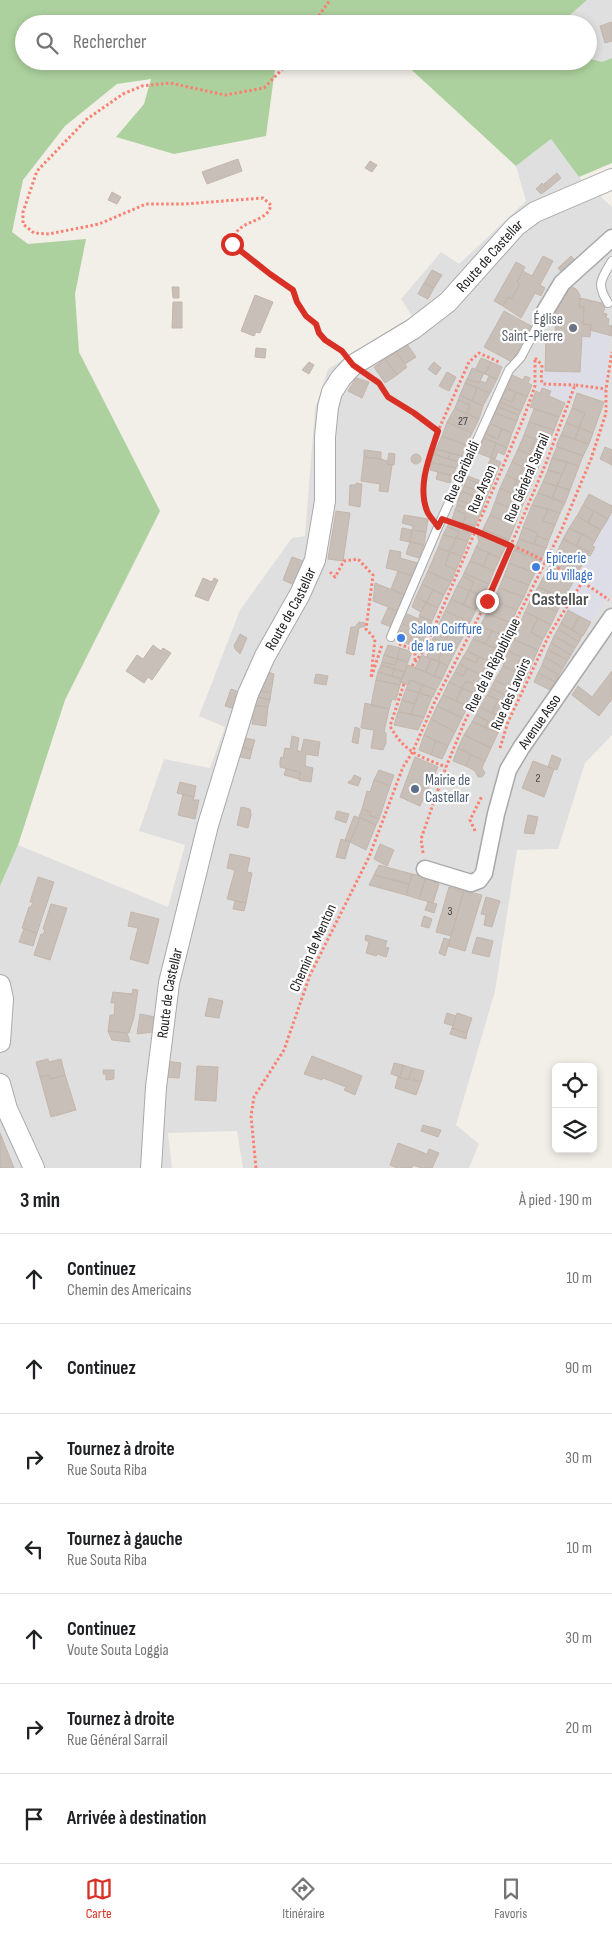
<!DOCTYPE html>
<html lang="fr">
<meta charset="utf-8">
<style>
body{margin:0;font-family:"Sofia Sans Condensed",sans-serif;background:#f6f6f6;color:#202124}
.controls{position:absolute;right:15px;bottom:15px;display:grid;overflow:hidden;border-radius:8px;box-shadow:0 2px 8px #0003}
.controls button{width:45px;height:45px;display:grid;place-items:center;padding:0;border:0;border-bottom:1px solid #e0e0e0;background:#fff;color:#202124;font:25px sans-serif}
.stop{position:absolute;width:15px;height:15px;margin:-11px;border:4px solid #d93025;border-radius:50%;background:#fff}
.stop.end{background:#d93025;border-color:#fff;box-shadow:0 1px 5px #0008}
.list{margin:0;padding:0;list-style:none}
h2{display:flex;justify-content:space-between;align-items:center;height:65px;margin:0;padding:0 20px;font-size:21px}
h2 small{font-size:16px;font-weight:400;color:#757577}
.list li{display:grid;grid-template-columns:32px 1fr auto;gap:15px;align-items:center;box-sizing:border-box;height:90px;padding:0 20px;border-top:1px solid #e0e0e0}
.list b{display:block;font-size:19px;white-space:nowrap}
.list p{margin:0;font-size:16px;white-space:nowrap;color:#757577}
.list em{font-size:16px;font-style:normal;color:#757577}
.icon{flex:none;width:28px;height:28px;fill:none;stroke:currentColor;stroke-width:2;stroke-linecap:round;stroke-linejoin:round}
.map{position:relative;flex:none;width:612px;height:1168px;overflow:hidden}
.search{position:absolute;background:#fff;box-shadow:0 2px 8px #0003;left:15px;right:15px;top:15px;height:55px;display:flex;align-items:center;gap:12px;box-sizing:border-box;padding:0 18px;border-radius:28px;color:#757577;font-size:19px}
.sheet{height:695px;background:#fff}
nav{display:flex;justify-content:space-around;align-items:center;box-sizing:border-box;height:70px;border-top:1px solid #e0e0e0;background:#fff;font-size:14px;color:#757577}
nav a{display:grid;justify-items:center;gap:2px}
nav .on{color:#d93025}
.map>svg:first-child{display:block}
.residential{fill:#e0dfdf}
.forest{fill:#add19e}
.plaza{fill:#dddde8}
.building{fill:#c7bfb8;stroke:#c4b6ab}
.lines{fill:none;stroke-linecap:round;stroke-linejoin:round}
.service-casing{stroke:#a9a9a9;stroke-width:10}
.minor-casing{stroke:#a9a9a9;stroke-width:19}
.tertiary-casing{stroke:#a9a9a9;stroke-width:22}
.path{stroke:#fa8072;stroke-width:3;stroke-dasharray:2.5 2.5;stroke-linecap:butt}
.service{stroke:#fff;stroke-width:8}
.minor{stroke:#fff;stroke-width:16}
.tertiary{stroke:#fff;stroke-width:20}
.route{stroke:#d93025;stroke-width:6}
.worship-dot{fill:#6b7280;stroke:#fff;stroke-width:2}
.shop-dot{fill:#3f7fe0;stroke:#fff;stroke-width:2}
.service-dot{fill:#5c6f8a;stroke:#fff;stroke-width:2}
.labels{text-anchor:middle;dominant-baseline:central;stroke-width:4.5;stroke-linejoin:round;paint-order:stroke}
.number-label{font-size:12px;fill:#4b4948}
.street-label{font-size:15px;fill:#222;stroke:#fff}
.worship-label{font-size:15px;fill:#5b616d;stroke:#fff;text-anchor:end}
.shop-label{font-size:15px;fill:#366cbe;stroke:#fff;text-anchor:start}
.service-label{font-size:15px;fill:#4e5e75;stroke:#fff;text-anchor:start}
.quarter-label{font-size:18px;font-weight:bold;fill:#555;stroke:#fff}
</style>
<div class="map">
<svg width="612" height="1168" viewBox="0 0 612 1168">
<rect width="100%" height="100%" fill="#f2efe9"/>
<!-- residential -->
<path class="residential" d="M587 0H612V58L602 62 588 58V24H567L570 15Z
M551 139 579 177 612 207V735L585 763 558 849 517 850 495 991 456 1125 479 1144 469 1168H243L237 1131 168 1133 172 1168H0V886L18 845 168 907 185 845 139 831 164 759 210 768 225 727 199 716 240 610 292 538 305 536 315 409 328 369 412 316 401 299 441 252 459 264 526 201 516 166Z"/>
<!-- forest -->
<path class="forest" d="M0 0H587L570 15 567 24H24V61H276L266 136 174 154 116 137 144 104 151 79 117 84 65 126 23 180 12 232 28 244 86 239 75 294 79 352 160 511 65 700 18 845 0 886Z
M588 58 602 62 612 58V163L579 177 551 139 516 166 402 61H588Z"/>
<!-- plaza -->
<path class="plaza" d="M591 331 610 337 606 389 603 398 578 391 569 403 551 395 552 390 542 386 539 391 536 390 539 380H543L544 371 581 373 583 337H591Z
M610 514 612 515V589L591 622 560 606 587 555 590 556 595 548 592 546Z"/>
<!-- building -->
<path class="building" d="M612 22V41L605 43 600 26Z
M238 159 242 171 207 184 202 172Z
M370 161 377 165 372 172 365 168Z
M557 173 561 178 548 189 544 184Z
M542 183 548 189 541 194 536 189Z
M112 192 121 197 117 204 108 200Z
M543 256 553 261 540 285 545 288 541 296 535 293 521 318 503 306 508 297 511 299 520 284 517 282 523 271 532 276Z
M571 256 577 263 564 275 558 268Z
M516 262 525 267 517 282 520 284 511 299 508 297 503 306 494 301Z
M432 270 442 275 434 288 424 283Z
M424 283 434 288 428 299 418 294Z
M172 287H179V298H173Z
M572 287 576 289 580 295 579 307H584L583 324 591 325 590 337 582 336 580 372 545 371 546 336H555L556 306H561V296L569 288Z
M255 295 273 302 260 333 256 332 254 336 241 331Z
M580 298 606 304 603 313 607 314 606 318 609 319 608 325 612 326V336L590 330 591 325 583 324 584 307H579Z
M173 302H182V328H172Z
M504 311 531 326 512 362 484 347Z
M407 344 416 357 405 364 396 352Z
M256 348 266 349 265 358 255 357Z
M396 352 407 367 397 375 385 359Z
M481 358 491 362 485 374 475 370Z
M385 359 397 375 385 383 374 367Z
M309 362 314 365 309 374 302 370Z
M434 362 441 368 436 375 428 369Z
M491 362 502 367 497 379 485 374Z
M472 368 484 373 479 383 467 379Z
M447 372 456 377 449 391 439 386Z
M512 375 523 380 525 376 530 378 528 383 532 385 527 397 507 388Z
M489 376 497 379 490 393 465 383 467 379 479 383 480 381 486 383Z
M356 378 369 382 362 398 348 391Z
M465 383 477 388 472 401 460 395Z
M477 388 490 393 483 406 472 401Z
M507 388 516 392 512 402 502 398Z
M542 388 551 391 549 396 565 403 559 417 530 407 536 391 540 393Z
M516 392 527 397 521 411 500 402 502 398 512 402Z
M577 393 604 402 593 433 579 428 585 413 572 408Z
M460 395 483 406 479 419 467 414 470 405 458 400Z
M458 400 470 405 467 414 455 408Z
M500 402 521 411 519 415 498 407Z
M498 407 519 415 517 421 495 413Z
M455 408 479 419 472 433 447 422Z
M572 408 585 413 579 428 566 423Z
M534 409 559 417 554 430 529 422Z
M495 413 517 421 512 433 491 424Z
M447 422 472 433 466 445 442 436Z
M529 422 554 430 542 459 529 454 535 439 524 435Z
M566 423 579 428 575 439 561 435Z
M491 424 502 429 498 439 486 434Z
M579 428 593 433 589 444 575 439Z
M502 429 512 433 507 448 484 438 486 434 498 439Z
M524 435 535 439 529 454 518 449Z
M561 435 589 444 583 456 556 446Z
M442 436 466 445 462 456 436 449Z
M484 438 496 443 491 458 478 453Z
M496 443 507 448 504 455 498 452 495 459 491 458Z
M557 447 583 456 579 466 552 458Z
M605 447 612 450V465L600 459Z
M436 449 450 453 448 459 434 454Z
M518 449 529 454 523 467 512 462Z
M364 450 381 452V459L364 457Z
M389 453 395 454 394 465 387 464Z
M450 453 462 456 459 462 448 459Z
M411 459a5 5 0 1 1 10 0a5 5 0 1 1-10 0Z
M434 454 448 459 459 462 456 468 431 462Z
M529 454 542 459 536 473 523 467Z
M364 457 381 459 387 461V464L392 465 388 492 379 491 380 484 361 481Z
M491 458 501 462 496 475 485 471Z
M552 458 567 462 562 474 548 470Z
M431 462 456 468 453 476 430 470Z
M512 462 523 467 517 480 506 475Z
M567 462 579 466 570 490 557 486Z
M523 467 536 473 531 486 517 480Z
M548 470 562 474 557 486 543 482Z
M485 471 496 475 491 487 467 479 468 476 481 481Z
M438 472 453 476 450 483 436 479Z
M506 475 517 480 512 493 500 488Z
M467 479 491 487 488 494 464 486Z
M517 480 531 486 525 500 512 493Z
M543 482 557 486 552 498 538 493Z
M356 483 362 484 360 507 349 505 350 485H356Z
M464 486 488 494 485 501 461 491Z
M557 486 570 490 565 503 552 498Z
M500 488 525 500 520 512 495 502Z
M461 491 474 496 470 504 458 500Z
M538 493 565 503 560 513 532 505Z
M589 494 612 506V511L608 519 583 505Z
M474 496 485 501 481 513 457 505 458 500 470 504Z
M495 502 520 512 515 525 490 515Z
M457 505 481 513 475 526 463 523 466 514 455 510Z
M532 505 548 509 543 521 555 525 549 540 537 536 538 533 523 527Z
M583 505 594 511 588 523 577 516Z
M548 509 560 513 555 525 543 521Z
M455 510 466 514 463 523 452 519Z
M336 511 350 513 343 561 328 559Z
M594 511 608 519 601 530 588 523Z
M404 515 428 519 426 532 412 530 413 526 402 523Z
M490 515 515 525 509 540 483 529Z
M577 516 601 530 595 541 569 528Z
M449 523 461 528 463 523 475 526 468 541 456 538 459 531 447 527Z
M447 527 459 531 456 538 443 535Z
M523 527 538 533 534 544 519 539Z
M402 528 412 530 410 542 400 540Z
M569 528 582 534 576 546 563 539Z
M483 529 509 540 500 558 476 547 479 542 477 534 478 532H482Z
M412 530 426 532 424 545 410 542Z
M582 534 595 541 592 546 595 547 590 556 587 555 589 552 576 546Z
M443 535 456 538 450 552 438 548Z
M537 536 549 540 546 548 534 544Z
M456 538 468 541 462 556 450 552Z
M519 539 546 548 541 561 514 550Z
M563 539 589 552 583 563 557 552Z
M410 542 424 545 419 558 406 554Z
M476 547 489 553 483 566 470 561Z
M438 548 450 552 445 565 456 570 451 582 428 571Z
M390 550 401 552 400 558 418 563 412 576 395 570 386 568Z
M514 550 541 561 535 573 509 563Z
M450 552 462 556 456 570 445 565Z
M557 552 583 563 564 599 538 587Z
M489 553 500 558 494 571 483 566Z
M292 557 309 563 299 587 283 580Z
M470 561 494 571 489 584 464 573Z
M509 563 535 573 529 585 504 576Z
M398 571 412 576 405 595 391 589Z
M428 571 451 582 444 595 422 584Z
M464 573 489 584 483 596 470 591 474 582 463 576Z
M463 576 474 582 470 591 457 586Z
M504 576 529 585 524 597 499 588Z
M203 578 212 582 214 578 218 580 208 601 195 596Z
M375 583 405 595 398 611 373 601Z
M422 584 433 590 426 603 416 597Z
M457 586 470 591 463 605 451 599Z
M538 587 564 599 557 612 531 599Z
M499 588 524 597 517 610 494 601Z
M433 590 444 595 438 608 426 603Z
M470 591 483 596 476 610 463 605Z
M416 597 426 602 421 612 412 607Z
M451 599 476 610 470 622 445 611Z
M531 599 557 612 551 625 525 612Z
M494 601 517 610 511 623 487 613Z
M426 602 438 608 432 621 419 616Z
M388 608 398 611 391 627 381 623Z
M568 610 579 616 572 630 561 623Z
M445 611 470 622 464 635 438 626Z
M525 612 538 618 531 632 543 639 538 650 513 639Z
M487 613 511 623 505 636 480 626Z
M407 614 419 619 415 629 403 624Z
M420 616 432 621 429 628 417 623Z
M579 616 591 622 583 636 572 630Z
M538 618 551 625 543 639 531 632Z
M359 622 365 623V626L359 628 354 655 346 653 351 627H355Z
M417 623 429 628 427 633 415 628Z
M561 623 582 636 579 642 558 629Z
M403 624 415 629 412 636 400 631Z
M438 626 450 630 445 643 434 638Z
M480 626 492 631 485 644 473 639Z
M415 628 427 633 420 649 408 644Z
M558 629 579 642 575 648 554 636Z
M450 630 464 635 457 648 445 643Z
M400 631 412 636 408 644 397 639Z
M492 631 505 636 497 649 485 644Z
M240 634 247 638 240 654 235 649 234 646Z
M554 636 575 648 571 655 551 643Z
M433 638 445 643 438 661 427 657Z
M473 639 497 649 491 662 467 651Z
M513 639 538 650 526 677 514 671 521 657 508 651Z
M445 643 457 648 448 666 438 661Z
M551 643 571 655 568 660 548 650Z
M153 645 161 651 163 648 171 653 152 680 148 677 144 683 126 671 137 655 143 659Z
M388 645 400 648 397 659 384 655Z
M400 648 412 652 408 662 397 659Z
M548 650 568 660 563 668 545 657Z
M467 651 479 657 476 663 463 657Z
M508 651 521 657 514 671 503 666Z
M384 655 397 659 395 665 382 662Z
M422 655 431 659 426 672 415 668Z
M463 657 476 663 479 657 491 662 484 676 459 664Z
M545 657 563 668 559 675 542 665Z
M397 659 408 662 405 672 381 665 382 662 395 665Z
M431 659 440 662 434 676 426 672Z
M440 662 448 666 442 679 434 676Z
M459 664 467 668 463 676 455 672Z
M381 665 394 669 392 676 378 672Z
M408 665 442 679 436 690 410 680 408 685 400 682Z
M542 665 559 675 555 682 538 673Z
M503 666 526 677 519 692 495 680Z
M467 668 483 676 478 686 466 681 462 688 449 682 455 672 463 676Z
M394 669 405 672 402 679 392 676Z
M265 671 274 674 271 693 256 690Z
M612 671V699L599 716 572 695 578 686 592 697Z
M378 672 402 679 400 685 376 680Z
M538 673 555 682 550 690 534 682Z
M316 674 328 676 326 685 314 683Z
M376 680 400 685 396 700 392 699 389 709 371 705Z
M410 680 423 685 419 693 406 689Z
M495 680 519 692 515 700 491 688Z
M466 681 478 686 474 693 462 688Z
M449 682 462 688 456 701 443 695Z
M423 685 436 690 433 697 419 693Z
M462 688 474 693 468 706 456 701Z
M491 688 515 700 511 706 487 695Z
M231 689 244 694 238 710 225 706Z
M406 689 419 693 415 704 402 700Z
M256 690 271 693 270 700 254 696Z
M419 693 432 697 424 717 411 714Z
M443 695 468 706 462 718 437 706Z
M487 695 498 700 492 713 479 707Z
M254 696 270 700 268 707 250 705Z
M402 700 415 704 411 714 398 712Z
M498 700 511 706 505 719 492 713Z
M365 703 389 709 384 732 386 733V743L383 750 371 748 374 730 361 728Z
M252 705 268 707 266 726 252 724 254 708Z
M437 706 462 718 455 732 431 719Z
M479 707 505 719 501 728 476 715Z
M398 712 424 717 418 730 394 725Z
M476 715 488 721 485 727 472 722Z
M431 719 455 732 448 746 424 735Z
M488 721 501 728 498 733 485 727Z
M472 722 498 733 491 748 464 735Z
M355 727 360 729 358 744 352 742Z
M424 735 436 741 431 755 419 750Z
M464 735 491 748 485 761 458 748Z
M292 736 299 738 297 750 301 752 304 739 320 742 318 756 306 754 305 766 313 768 311 782 299 780 300 772 280 767V761L281 757 283 758 285 748 290 749Z
M240 737 255 740 252 750 238 746Z
M436 741 448 746 442 759 431 755Z
M238 746 252 750 250 759 236 756Z
M458 748 471 755 466 766 453 761Z
M471 755 485 761 482 768 485 773 482 777H478L475 771 466 766Z
M552 755 561 759 557 770 548 767Z
M415 757 438 767 420 806 400 797Z
M533 761 554 769 544 797 522 788Z
M286 769 300 772 299 779 284 775Z
M379 770 394 775 390 786 374 780Z
M354 775 361 778 358 786 348 783 349 781H351Z
M374 780 390 786 379 819 369 815 371 812 362 809 367 791 370 792Z
M180 782 196 786 194 797 177 793Z
M183 794 194 797 193 800H199L195 819 178 815Z
M241 807 250 809 251 815 248 828 237 825Z
M362 809 371 812 369 815 379 819 376 825 359 817Z
M337 811 349 814 346 823 335 819Z
M528 815 538 817 534 834 524 833Z
M354 816 360 818 350 842 345 840Z
M360 818 376 825 366 850 350 842Z
M341 839 350 842 345 859 336 857Z
M380 844 394 850 387 866 374 859Z
M230 854 250 858 247 872 252 873 246 903 227 899 235 870 227 868Z
M379 865 412 874 409 884 374 875Z
M412 874 426 877 419 899 406 895Z
M374 875 409 884 406 895 369 885Z
M38 877 54 882 37 933 22 928 29 907H31L33 902H30Z
M426 877 439 884 433 903 419 899Z
M449 887 464 891 451 936 436 932Z
M464 891 482 895 465 951 448 946Z
M486 897 500 901 492 927 484 925 486 915 481 914Z
M235 901 246 903 244 911 233 909Z
M428 902 437 904 434 913 425 910Z
M51 904 67 908 50 960 34 955 41 934 43 935 45 930 43 929Z
M131 912 159 919 148 964 130 959 138 928 128 926Z
M424 916 432 919 429 928 421 926Z
M24 929 37 933 33 946 19 942Z
M366 935 387 941 385 947 389 948 386 957 377 954 376 956 366 953 369 942 365 940Z
M477 937 493 941 489 957 472 953Z
M444 938 450 940 445 956 439 953Z
M133 989 138 990 134 1017 129 1033 108 1031 110 1015H114L115 1003H111L113 992 132 994Z
M209 998 223 1001 219 1018 205 1016Z
M447 1013 456 1016 453 1026 444 1023Z
M457 1013 472 1018 467 1033 452 1028Z
M140 1014 155 1017 153 1032 137 1034Z
M452 1028 467 1033 466 1039 450 1034Z
M108 1031 127 1033 130 1042 112 1040Z
M312 1056 362 1076 355 1095 344 1090 346 1087 323 1078 322 1080 304 1074Z
M48 1059 49 1062 61 1059 65 1075 50 1079 49 1075 40 1077 36 1062Z
M165 1061 181 1063 179 1078 164 1077Z
M394 1063 403 1065 400 1077 391 1074Z
M403 1065 412 1068 408 1080 400 1077Z
M197 1066 218 1067 216 1101 195 1100Z
M412 1068 424 1071 421 1082 409 1078Z
M103 1070H114V1079L106 1080V1074H103Z
M49 1075 50 1079 65 1075 76 1110 51 1117 40 1077Z
M398 1077 421 1082 416 1095 395 1088Z
M423 1125 441 1130 438 1137 421 1131Z
M0 1133 14 1168H0Z
M398 1143 427 1154 429 1149 439 1153 432 1168H421L414 1165 411 1168H397L390 1165Z"/>
<g class="lines">
<!-- service casing -->
<g class="service-casing">
<path id="service" d="M608 303C596 284 601 279 612 261
M391 637 438 527 509 370 521 357 544 313"/>
</g>
<!-- minor casing -->
<g class="minor-casing">
<g id="minor">
<path d="M544 313 562 283 612 238"/>
<path id="s1" d="M425 869 471 883 479 880 484 873 496 814 508 770 521 748 612 617"/>
</g>
</g>
<!-- tertiary casing -->
<g class="tertiary-casing">
<g id="tertiary">
<path d="M0 985 3 999 0 1042"/>
<path d="M0 1084 7 1109 34 1168"/>
<path id="s2" d="M151 1168 156 1087 169 983 208 825 248 694 265 656 300 594 315 560 325 501V437L328 407 332 392 341 378 353 365 413 329 448 302 516 226 535 212 612 179"/>
</g>
</g>
<!-- path -->
<path class="path" d="M313 24 330 0
M290 61 264 88 225 95 170 83 142 86 123 94 87 119 37 171 23 212V224L34 233 49 234 99 224 146 204H184L263 198 271 205C270 207 270 210 268 212 256 225 235 221 232 244L269 274 293 290 297 302 306 315 316 324 319 333 342 351
M535 358 542 365 541 380 543 384 575 385
M368 376 379 383 388 397 415 413 438 431
M430 515 424 498 426 468 438 431 469 362 479 353 499 362
M452 522C507 541 562 566 609 600
M330 572 335 577 344 561 358 559 373 575 366 629 375 639 371 678 382 645
M399 644 415 650V661
M412 666 425 649 524 417 535 386V358
M404 684 390 726C405 753 419 756 446 767
M500 748 508 722 549 635 583 581
M475 831 470 820 482 796
M423 853 421 839 446 767 465 721 561 531 591 459 606 413V389L612 352
M256 1168 251 1116 254 1097 284 1050 310 975 369 857 403 767 412 753 436 699 487 601 546 463 575 385 606 389"/>
<!-- service -->
<use href="#service" class="service"/>
<!-- minor -->
<use href="#minor" class="minor"/>
<!-- tertiary -->
<use href="#tertiary" class="tertiary"/>
</g>
<g class="lines">
<!-- route -->
<path class="route" d="M232 244 270 274 293 290 297 302 306 316 316 324 319 333 325 340 342 351 353 365 379 383 388 397 414 413 438 431C430 456 417 485 427 511 429 516 435 522 438 527L442 519 476 531 511 546 487 601"/>
</g>
<!-- markers -->
<circle class="worship-dot" cx="573" cy="328" r="5"/>
<g class="shop-dot">
<circle cx="536" cy="567" r="5"/>
<circle cx="401" cy="638" r="5"/>
</g>
<circle class="service-dot" cx="415" cy="789" r="5"/>
<g class="labels">
<!-- number labels -->
<g class="number-label">
<text x="463" y="421">27</text>
<text x="538" y="778">2</text>
<text x="450" y="911">3</text>
</g>
<!-- street labels -->
<g class="street-label">
<text stroke="none"><textPath href="#s2" startOffset="1016">Route de Castellar</textPath></text>
<text transform="translate(462 472) rotate(-66)">Rue Garibaldi</text>
<text transform="translate(527 478) rotate(-67)">Rue Général Sarrail</text>
<text transform="translate(482 489) rotate(-67)">Rue Arson</text>
<text stroke="none"><textPath href="#s2" startOffset="581">Route de Castellar</textPath></text>
<text transform="translate(493 665) rotate(-63)">Rue de la République</text>
<text transform="translate(511 694) rotate(-66)">Rue des Lavoirs</text>
<text stroke="none"><textPath href="#s1" startOffset="229">Avenue Asso</textPath></text>
<text transform="translate(313 948) rotate(-66)">Chemin de Menton</text>
<text stroke="none"><textPath href="#s2" startOffset="176">Route de Castellar</textPath></text>
</g>
<!-- worship labels -->
<g class="worship-label">
<text x="563" y="319">Église<tspan x="563" dy="17">Saint-Pierre</tspan></text>
</g>
<!-- shop labels -->
<g class="shop-label">
<text x="546" y="558">Epicerie<tspan x="546" dy="17">du village</tspan></text>
<text x="411" y="629">Salon Coiffure<tspan x="411" dy="17">de la rue</tspan></text>
</g>
<!-- service labels -->
<g class="service-label">
<text x="425" y="780">Mairie de<tspan x="425" dy="17">Castellar</tspan></text>
</g>
<!-- quarter labels -->
<g class="quarter-label">
<text x="560" y="599">Castellar</text>
</g>
</g>
</svg>
<div class="controls">
<button><svg class="icon" aria-label="locate" viewBox="0 0 24 24"><circle cx="12" cy="12" r="6"/><path d="M12 2v4M12 18v4M2 12h4M18 12h4"/></svg></button>
<button><svg class="icon" aria-label="layers" viewBox="0 0 24 24"><path d="M12 4l9 5-9 5-9-5zM3 14l9 5 9-5"/></svg></button>
</div>
<div class="stop" style="left:232px;top:244px"></div>
<div class="stop end" style="left:487px;top:601px"></div>
<div class="search"><svg class="icon" aria-label="search" viewBox="0 0 24 24"><circle cx="10" cy="10" r="6"/><path d="M15 15l6 6"/></svg>Rechercher</div>
</div>
<section class="sheet">
<h2>3 min<small>À pied · 190 m</small></h2>
<ul class="list">
<li><svg class="icon" aria-label="ahead" viewBox="0 0 24 24"><path d="M12 20V5M6 11l6-6 6 6"/></svg><div><b>Continuez</b><p>Chemin des Americains</p></div><em>10 m</em></li>
<li><svg class="icon" aria-label="ahead" viewBox="0 0 24 24"><path d="M12 20V5M6 11l6-6 6 6"/></svg><div><b>Continuez</b></div><em>90 m</em></li>
<li><svg class="icon" aria-label="right" viewBox="0 0 24 24"><path d="M7 20v-9h11M14 6l5 5-5 5"/></svg><div><b>Tournez à droite</b><p>Rue Souta Riba</p></div><em>30 m</em></li>
<li><svg class="icon" aria-label="left" viewBox="0 0 24 24"><path d="M17 20v-9H6M10 6l-5 5 5 5"/></svg><div><b>Tournez à gauche</b><p>Rue Souta Riba</p></div><em>10 m</em></li>
<li><svg class="icon" aria-label="ahead" viewBox="0 0 24 24"><path d="M12 20V5M6 11l6-6 6 6"/></svg><div><b>Continuez</b><p>Voute Souta Loggia</p></div><em>30 m</em></li>
<li><svg class="icon" aria-label="right" viewBox="0 0 24 24"><path d="M7 20v-9h11M14 6l5 5-5 5"/></svg><div><b>Tournez à droite</b><p>Rue Général Sarrail</p></div><em>20 m</em></li>
<li><svg class="icon" aria-label="arrive" viewBox="0 0 24 24"><path d="M6 21V4h12l-3 4 3 4H6"/></svg><div><b>Arrivée à destination</b></div></li>
</ul>
</section>
<nav>
<a class="on"><svg class="icon" aria-label="map" viewBox="0 0 24 24"><path d="M3 6l6-2 6 2 6-2v14l-6 2-6-2-6 2zM9 4v14M15 6v14"/></svg>Carte</a>
<a><svg class="icon" aria-label="directions" viewBox="0 0 24 24"><path d="M12 3l9 9-9 9-9-9zM9 14v-3h6M13 9l2 2-2 2"/></svg>Itinéraire</a>
<a><svg class="icon" aria-label="saved" viewBox="0 0 24 24"><path d="M7 4h10v16l-5-4-5 4z"/></svg>Favoris</a>
</nav>
